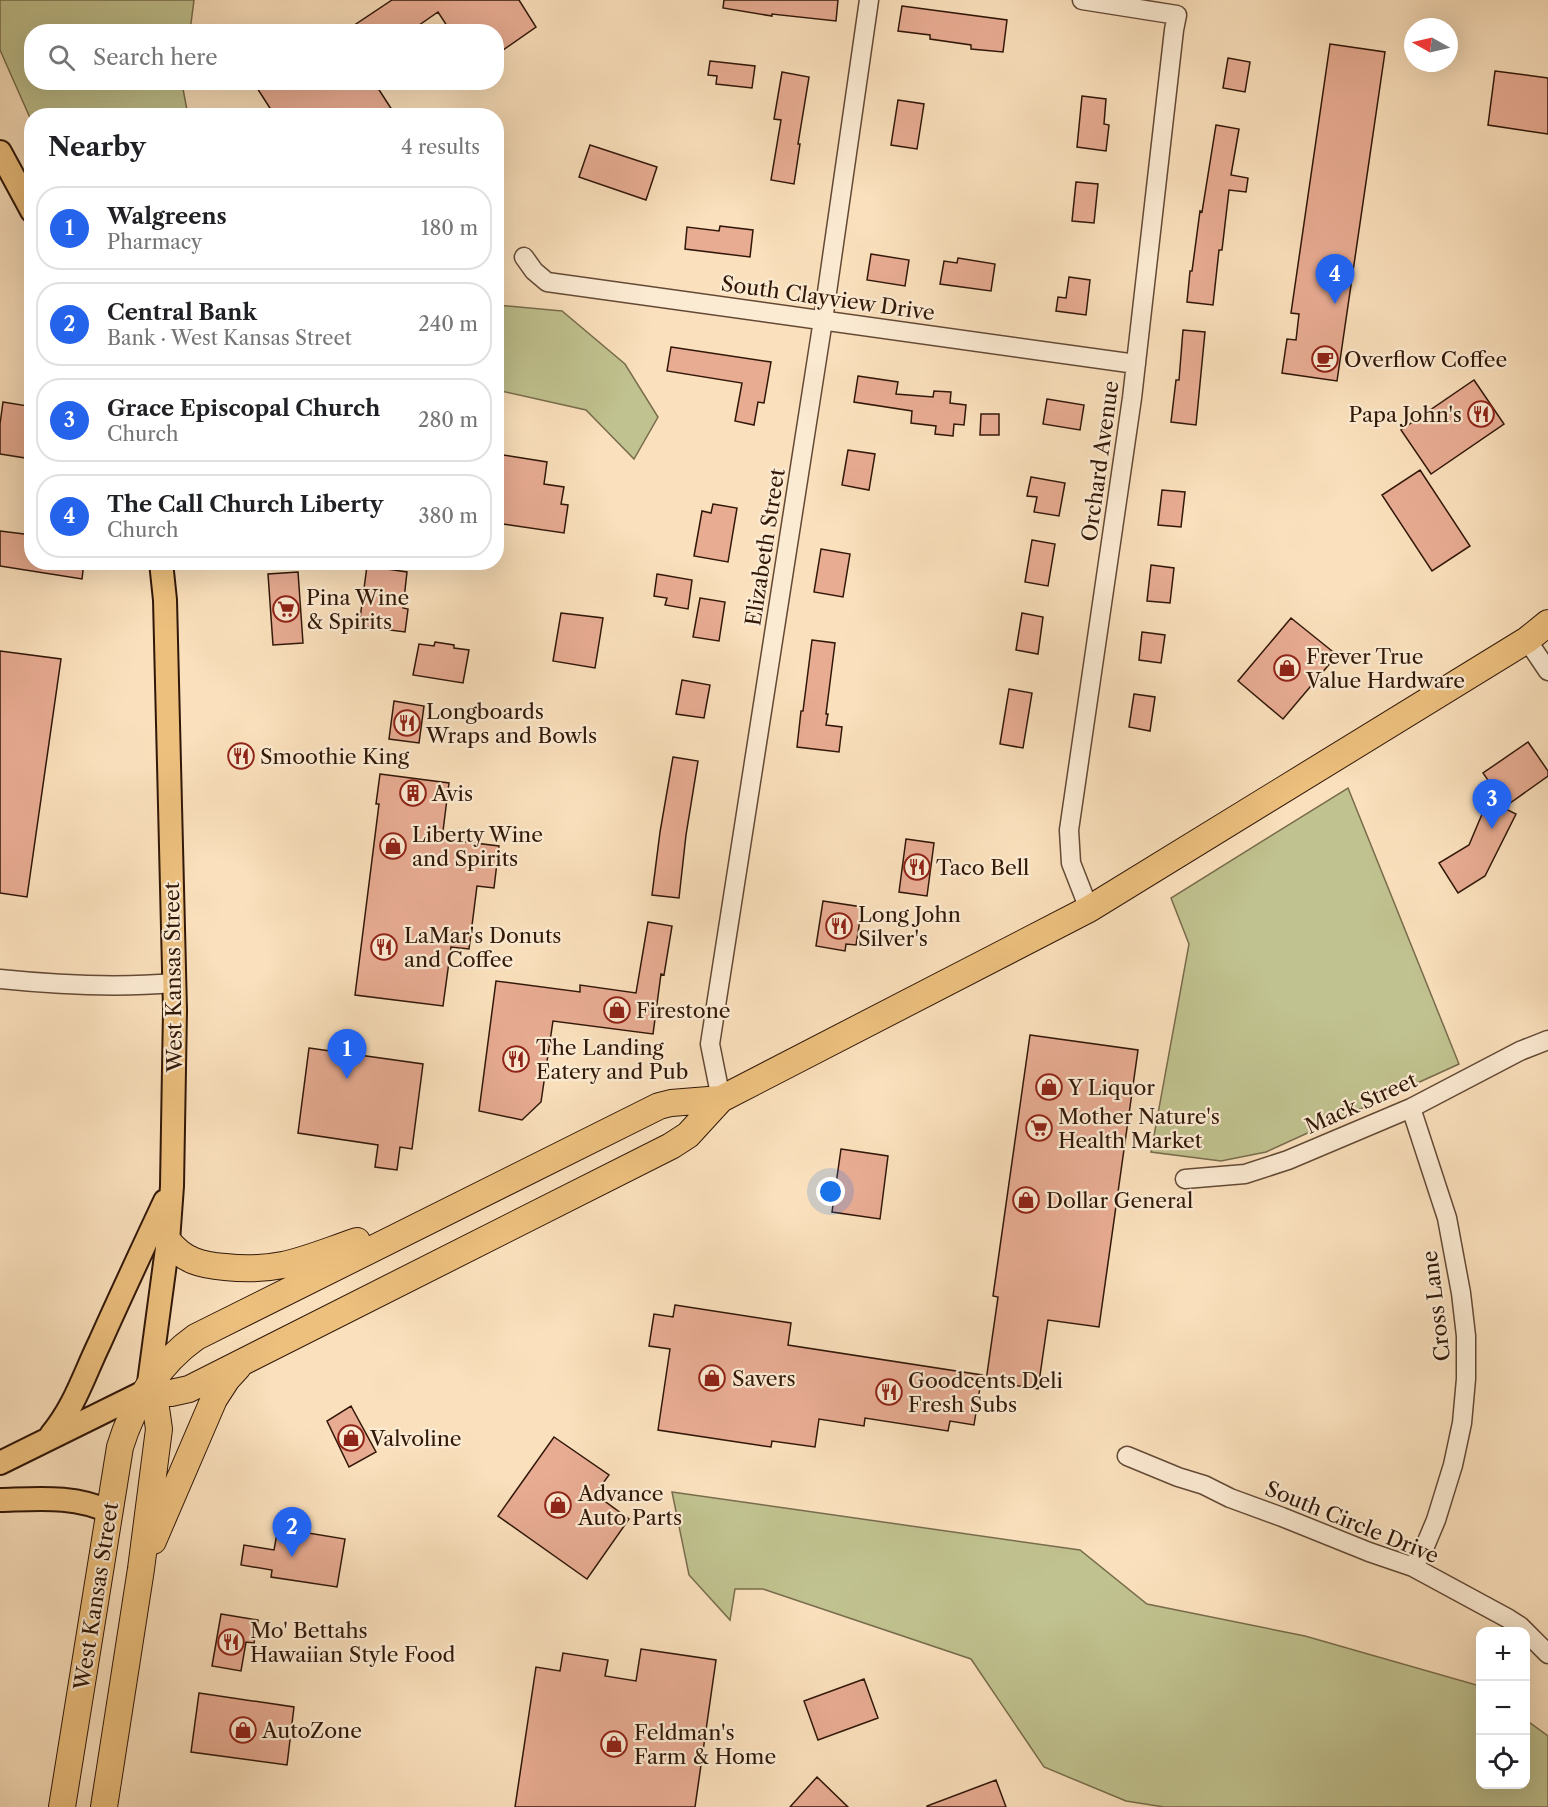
<!DOCTYPE html>
<meta charset="utf-8">
<style>
body{margin:0;font-family:"Libre Caslon Text",serif;background:#f2f2f2;color:#202124}
.controls{position:absolute;right:18px;bottom:18px;display:grid;overflow:hidden;border-radius:12px;box-shadow:0 6px 24px #0002}
.controls button{width:54px;height:54px;display:grid;place-items:center;padding:0;border:0;border-bottom:2px solid #e0e0e0;background:#fff;color:#202124;font:30px sans-serif}
.compass{position:absolute;left:1404px;top:18px;width:54px;height:54px;border-radius:50%;background:#fff;box-shadow:0 6px 24px #0002;rotate:278deg}
.you{position:absolute;left:831px;top:1192px;width:21px;height:21px;margin:-15px;border:4px solid #fff;border-radius:50%;background:#1a73e8;box-shadow:0 0 0 9px #1a73e833}
.badge{display:grid;place-items:center;width:39px;height:39px;border-radius:50%;background:#2563eb;color:#fff;font-size:20px;font-weight:700}
.pin{position:absolute;translate:-50% -50px;filter:drop-shadow(0 2px 3px #0008)}
.pin::after{content:'';position:absolute;top:32px;width:21px;height:18px;background:inherit;clip-path:polygon(0 0,100% 0,50% 100%)}
.list{margin:0;padding:0;list-style:none}
h2{display:flex;justify-content:space-between;align-items:center;height:78px;margin:0;padding:0 24px;font-size:26px}
h2 small{font-size:20px;font-weight:400;color:#757577}
.list li{display:grid;grid-template-columns:39px 1fr auto;gap:18px;align-items:center;box-sizing:border-box;height:84px;margin:0 12px 12px;padding:0 12px;border:2px solid #e0e0e0;border-radius:24px}
.list b{display:block;font-size:22px;white-space:nowrap}
.list p{margin:0;font-size:20px;white-space:nowrap;color:#757577}
.list em{font-size:20px;font-style:normal;color:#757577}
.icon{flex:none;width:33px;height:33px;fill:none;stroke:currentColor;stroke-width:2;stroke-linecap:round;stroke-linejoin:round}
.map{position:relative;flex:none;width:1548px;height:1807px;overflow:hidden}
.search{position:absolute;background:#fff;box-shadow:0 6px 24px #0002;left:24px;top:24px;width:480px;height:66px;display:flex;align-items:center;gap:15px;box-sizing:border-box;padding:0 21px;border-radius:24px;color:#757577;font-size:22px}
.panel{position:absolute;background:#fff;box-shadow:0 6px 24px #0002;left:24px;top:108px;width:480px;height:462px;border-radius:24px}
.map>svg:first-child{display:block}
.green{fill:#c0c28f;stroke:#786c4c;stroke-width:1.5}
.building{fill:#e8ac93;stroke:#311708;stroke-width:1.5}
.lines{fill:none;stroke-linecap:round;stroke-linejoin:round}
.minor-casing{stroke:#634935;stroke-width:21}
.major-casing{stroke:#311708;stroke-width:26}
.highway-casing{stroke:#311708;stroke-width:28}
.minor{stroke:#fcebd3;stroke-width:18}
.major{stroke:#edc07e;stroke-width:22}
.highway{stroke:#edc07e;stroke-width:26}
.labels{text-anchor:middle;dominant-baseline:central;stroke-width:4.5;stroke-linejoin:round;paint-order:stroke}
.street-label{font-size:21px;fill:#311708;stroke:#fcebd3}
.poi-label{font-size:21px;fill:#311708;stroke:#fcebd3;text-anchor:start}
</style>
<div class="map">
<svg width="1548" height="1807" viewBox="0 0 1548 1807">
<rect width="100%" height="100%" fill="#fae0bc"/>
<filter id="stains"><feTurbulence type="fractalNoise" baseFrequency=".00333" numOctaves="4"/><feColorMatrix values="0 0 0 0 .2 0 0 0 0 .09 0 0 0 0 .02 0 0 0 .5 -.17"/></filter>
<radialGradient id="worn" r=".72"><stop offset=".6" stop-color="#630" stop-opacity="0"/><stop offset="1" stop-color="#630" stop-opacity=".3"/></radialGradient>
<!-- green -->
<path class="green" d="M0 0H194L190 31 32 32V82L184 83 183 89 188 115 32 116 31 120 0 50Z
M497 305 562 311 625 364 658 417 634 459 586 410 497 390Z
M1348 788 1459 1064 1266 1152 1221 1161 1151 1152 1189 944 1171 898Z
M672 1492 1080 1550 1147 1604 1305 1636 1480 1686V1784H1526V1720L1548 1736V1807H1164L1126 1801 1044 1767 971 1659 763 1589H735L730 1620 689 1575Z"/>
<!-- building -->
<path class="building" d="M392 0H519L536 27 496 55V32H451L438 12 409 32H344Z
M724 0H838L836 21 772 14V16L723 8Z
M902 6 1007 20 1003 52 971 49V45L930 39V35L898 31Z
M1330 44 1385 52 1337 381 1282 373 1287 339 1296 340 1299 314 1291 313Z
M1228 58 1250 62 1245 92 1223 88Z
M710 61 755 66 752 88 716 84 717 76 708 75Z
M1495 71 1548 78V134L1488 125Z
M782 72 809 77 798 144H800L794 184 771 180 781 120 774 119Z
M265 82H374L396 116H275L257 88Z
M1082 96 1106 99 1104 124 1109 125 1106 151 1077 147Z
M898 100 924 104 917 149 891 145Z
M1216 125 1239 129 1231 175 1248 178 1246 192 1229 190 1222 250H1219L1213 305 1187 302 1190 271H1192L1200 211 1202 212Z
M590 145 657 167 646 200 579 177Z
M1076 182 1098 184 1094 223 1072 221Z
M720 226 753 230 750 257 685 249 687 227 719 231Z
M871 254 909 260 905 286 867 280Z
M958 258 995 264 991 291 940 284 944 261 957 263Z
M1069 277 1090 280 1086 315 1056 311 1058 297 1066 298Z
M1183 330 1205 332 1196 425 1171 422 1176 380H1179Z
M671 347 771 362 764 403 758 402 754 425 735 421 742 383 667 371Z
M858 376 898 382 896 394 933 397 934 391 951 392 950 403 966 405 964 425 954 424 953 436 935 434 936 426 911 423 912 411 854 402Z
M1474 380 1504 424 1431 474 1401 430Z
M1047 399 1084 405 1080 430 1043 424Z
M3 402 28 406 25 422 32 423V459L0 454V424Z
M981 414H999V435H980Z
M848 450 875 454 869 490 842 485Z
M503 455 547 462 544 484 564 487 561 504 568 505 564 533 496 523V473L500 474Z
M1420 470 1470 546 1432 571 1382 495Z
M1031 477 1065 483 1059 516 1034 512 1037 497 1027 496Z
M1162 490 1185 492 1181 527 1158 525Z
M713 504 737 508 728 562 694 556 702 511 711 513Z
M0 531 32 535V562H84L82 579 0 566Z
M1032 540 1055 544 1048 586 1025 582Z
M821 549 850 554 843 597 814 592Z
M1151 565 1174 568 1170 603 1147 601Z
M367 566 407 572 403 608 408 609 405 632 359 626Z
M298 572 303 643 273 645 268 574Z
M657 574 692 580 688 609 665 605 667 598 654 596Z
M700 598 725 602 719 641 693 637Z
M561 613 603 618 595 668 553 661Z
M1022 613 1043 617 1038 654 1016 650Z
M1291 618 1337 655 1283 719 1238 681Z
M1142 632 1165 635 1161 663 1139 660Z
M812 640 835 643 826 714H828L826 725 842 727 839 752 797 747 801 711H803Z
M435 642 454 645V648L469 650 463 683 413 675 419 644 434 646Z
M0 651 61 659 27 897 0 893Z
M682 680 710 685 704 718 676 714Z
M1009 689 1032 693 1023 748 1000 744Z
M1134 694 1155 697 1150 731 1129 727Z
M394 701 424 706 419 743 389 739Z
M1528 742 1548 771V776L1506 806 1483 773Z
M673 757 698 761 686 835 679 898 652 895 660 832Z
M380 774 449 783 442 839 499 846 494 888 477 886 469 949 451 947 443 1006 355 995 379 804H376Z
M1488 800 1516 814 1485 876 1458 893 1439 863 1469 845Z
M906 839 934 843 927 896 899 892Z
M823 901 862 907 856 945 846 944 845 951 816 946Z
M648 922 672 926 664 975 661 974 653 1034 553 1021 541 1102 522 1120 479 1111 496 981 580 992V985L636 993Z
M1030 1035 1138 1050 1099 1327 1048 1320 1038 1389 986 1381 998 1297 993 1296Z
M309 1048 423 1064 412 1149 400 1147 397 1170 375 1167 378 1145 298 1133Z
M841 1149 888 1156 880 1219 832 1212Z
M675 1305 791 1323 788 1345 982 1375 974 1425 950 1421 948 1431 865 1418 864 1426 819 1419 815 1447 772 1441 771 1447 658 1430 670 1349 649 1346 654 1314 673 1317Z
M351 1406 376 1452 349 1467 327 1421Z
M554 1437 609 1475 595 1494 629 1519 587 1579 498 1516Z
M278 1528 345 1539 337 1587 271 1577 272 1570 241 1565 244 1545 274 1550Z
M221 1614 258 1620 254 1643 246 1642 241 1671 212 1666Z
M641 1649 716 1660 695 1807H515L536 1667 560 1671 563 1653 608 1660 605 1676 636 1681Z
M864 1679 878 1718 818 1740 804 1701Z
M199 1693 294 1707 287 1765 191 1752Z
M817 1777 848 1807H790Z
M996 1780 1006 1807H927V1806Z"/>
<g class="lines">
<!-- minor casing -->
<g class="minor-casing">
<path id="minor" d="M1082 0 1177 15 1174 30 1132 398 1069 830 1071 863 1089 909
M524 257 534 271 547 282 1136 364
M1527 640 1548 671
M0 979C58 985 116 988 174 983
M721 1099 710 1044 823 320 869 0
M1411 1108 1447 1218 1461 1293 1466 1336V1379L1462 1423 1453 1465 1436 1520 1423 1551 1413 1567
M1185 1179 1245 1174 1288 1160 1411 1108 1520 1051 1548 1040
M1127 1456 1178 1477 1204 1485 1230 1498 1282 1517 1369 1552 1413 1567 1509 1619 1520 1626 1548 1654"/>
</g>
<!-- major casing -->
<g class="major-casing">
<path id="major" d="M0 152 32 211
M51 1435C75 1406 84 1375 100 1342 121 1295 143 1248 165 1201
M0 1463 148 1390 168 1241 172 1186 175 1010 165 600 161 562
M0 1500C38 1499 75 1495 110 1512"/>
</g>
<!-- highway casing -->
<g class="highway-casing">
<path id="highway" d="M168 1241C184 1261 201 1265 225 1267 280 1273 307 1258 357 1241
M148 1390 171 1393 189 1389 671 1146 688 1135 721 1099 1089 909 1527 640 1548 623
M153 1541 214 1399 227 1379 238 1367
M62 1807 120 1447C133 1404 159 1363 196 1337L659 1106 671 1103 721 1099
M104 1807 141 1569 159 1429 156 1408 148 1390"/>
</g>
<!-- minor -->
<use href="#minor" class="minor"/>
<!-- major -->
<use href="#major" class="major"/>
<!-- highway -->
<use href="#highway" class="highway"/>
</g>
<!-- icons -->
<defs>
<g id="cafe-ring" transform="scale(1.35)"><circle r="9.5" fill="#fcebd3" stroke="#8f2418" stroke-width="1.5"/><path d="M-5.5-4.5H6V0H3Q3 3.5 0 3.5H-2.5Q-5.5 3.5-5.5 0ZM3-3.2v2h1.7v-2ZM-6 4.5H4V6H-6Z" fill="#8f2418"/></g>
<g id="restaurant-ring" transform="scale(1.35)"><circle r="9.5" fill="#fcebd3" stroke="#8f2418" stroke-width="1.5"/><path d="M-5-6h1v4h1v-4h1v4h1v-4h1v5L-1.5 .5V6h-2V.5L-5-1ZM5-6V6H3V1.5H1.5Q1.5-4 5-6Z" fill="#8f2418"/></g>
<g id="supermarket-ring" transform="scale(1.35)"><circle r="9.5" fill="#fcebd3" stroke="#8f2418" stroke-width="1.5"/><path d="M-6-5.5h2.5l.6 2H6L4.5 2H-2.5L-4.4-4H-6ZM-1.5 3.2a1.3 1.3 0 1 0 .1 0ZM3 3.2a1.3 1.3 0 1 0 .1 0Z" fill="#8f2418"/></g>
<g id="shop-ring" transform="scale(1.35)"><circle r="9.5" fill="#fcebd3" stroke="#8f2418" stroke-width="1.5"/><path d="M-5-2.5h2.3a2.7 3.5 0 0 1 5.4 0H5L5.5 6h-11ZM-1.5-2.5h3a1.5 2.3 0 0 0-3 0Z" fill="#8f2418"/></g>
<g id="building-ring" transform="scale(1.35)"><circle r="9.5" fill="#fcebd3" stroke="#8f2418" stroke-width="1.5"/><path d="M-4-6H4V6H1V3H-1V6H-4ZM-2.5-4.3h1.7v1.8h-1.7ZM.8-4.3h1.7v1.8H.8ZM-2.5-1h1.7V.8h-1.7ZM.8-1h1.7V.8H.8Z" fill="#8f2418"/></g>
</defs>
<g fill-rule="evenodd">
<use href="#cafe-ring" x="1325" y="359"/>
<use href="#restaurant-ring" x="1481" y="414"/>
<use href="#supermarket-ring" x="286" y="609"/>
<use href="#shop-ring" x="1287" y="668"/>
<use href="#restaurant-ring" x="407" y="723"/>
<use href="#restaurant-ring" x="241" y="756"/>
<use href="#building-ring" x="413" y="793"/>
<use href="#shop-ring" x="393" y="846"/>
<use href="#restaurant-ring" x="917" y="867"/>
<use href="#restaurant-ring" x="839" y="926"/>
<use href="#restaurant-ring" x="384" y="947"/>
<use href="#shop-ring" x="617" y="1010"/>
<use href="#restaurant-ring" x="516" y="1059"/>
<use href="#shop-ring" x="1049" y="1087"/>
<use href="#supermarket-ring" x="1039" y="1128"/>
<use href="#shop-ring" x="1026" y="1200"/>
<use href="#shop-ring" x="712" y="1378"/>
<use href="#restaurant-ring" x="889" y="1392"/>
<use href="#shop-ring" x="351" y="1438"/>
<use href="#shop-ring" x="558" y="1505"/>
<use href="#restaurant-ring" x="231" y="1642"/>
<use href="#shop-ring" x="243" y="1730"/>
<use href="#shop-ring" x="614" y="1744"/>
</g>
<g class="labels">
<!-- street labels -->
<g class="street-label">
<text transform="translate(828 298) rotate(8)">South Clayview Drive</text>
<text transform="translate(1100 461) rotate(-82)">Orchard Avenue</text>
<text transform="translate(765 547) rotate(-81)">Elizabeth Street</text>
<text transform="translate(173 977) rotate(-91)">West Kansas Street</text>
<text transform="translate(1361 1103) rotate(-24)">Mack Street</text>
<text transform="translate(1436 1306) rotate(-97)">Cross Lane</text>
<text transform="translate(1352 1522) rotate(22)">South Circle Drive</text>
<text transform="translate(96 1596) rotate(-81)">West Kansas Street</text>
</g>
<!-- poi labels -->
<g class="poi-label">
<text x="1344" y="359">Overflow Coffee</text>
<text x="1462" y="414" text-anchor="end">Papa John's</text>
<text x="306" y="597">Pina Wine<tspan x="306" dy="24">&amp; Spirits</tspan></text>
<text x="1306" y="656">Frever True<tspan x="1306" dy="24">Value Hardware</tspan></text>
<text x="426" y="711">Longboards<tspan x="426" dy="24">Wraps and Bowls</tspan></text>
<text x="260" y="756">Smoothie King</text>
<text x="432" y="793">Avis</text>
<text x="412" y="834">Liberty Wine<tspan x="412" dy="24">and Spirits</tspan></text>
<text x="936" y="867">Taco Bell</text>
<text x="858" y="914">Long John<tspan x="858" dy="24">Silver's</tspan></text>
<text x="404" y="935">LaMar's Donuts<tspan x="404" dy="24">and Coffee</tspan></text>
<text x="636" y="1010">Firestone</text>
<text x="536" y="1047">The Landing<tspan x="536" dy="24">Eatery and Pub</tspan></text>
<text x="1068" y="1087">Y Liquor</text>
<text x="1058" y="1116">Mother Nature's<tspan x="1058" dy="24">Health Market</tspan></text>
<text x="1046" y="1200">Dollar General</text>
<text x="732" y="1378">Savers</text>
<text x="908" y="1380">Goodcents Deli<tspan x="908" dy="24">Fresh Subs</tspan></text>
<text x="370" y="1438">Valvoline</text>
<text x="578" y="1493">Advance<tspan x="578" dy="24">Auto Parts</tspan></text>
<text x="250" y="1630">Mo' Bettahs<tspan x="250" dy="24">Hawaiian Style Food</tspan></text>
<text x="262" y="1730">AutoZone</text>
<text x="634" y="1732">Feldman's<tspan x="634" dy="24">Farm &amp; Home</tspan></text>
</g>
</g>
<rect width="100%" height="100%" filter="url(#stains)"/>
<rect width="100%" height="100%" fill="url(#worn)"/>
</svg>
<div class="controls">
<button>+</button>
<button>−</button>
<button><svg class="icon" aria-label="locate" viewBox="0 0 24 24"><circle cx="12" cy="12" r="6"/><path d="M12 2v4M12 18v4M2 12h4M18 12h4"/></svg></button>
</div>
<svg class="compass" viewBox="-18 -18 36 36"><path d="M0-13l5 13h-10z" fill="#e53935"/><path d="M0 13l5-13h-10z" fill="#757577"/></svg>
<div class="you"></div>
<div class="pin badge" style="left:347px;top:1079px">1</div>
<div class="pin badge" style="left:292px;top:1557px">2</div>
<div class="pin badge" style="left:1492px;top:829px">3</div>
<div class="pin badge" style="left:1335px;top:304px">4</div>
<div class="search"><svg class="icon" aria-label="search" viewBox="0 0 24 24"><circle cx="10" cy="10" r="6"/><path d="M15 15l6 6"/></svg>Search here</div>
<section class="panel">
<h2>Nearby<small>4 results</small></h2>
<ul class="list">
<li><span class="badge">1</span><div><b>Walgreens</b><p>Pharmacy</p></div><em>180 m</em></li>
<li><span class="badge">2</span><div><b>Central Bank</b><p>Bank · West Kansas Street</p></div><em>240 m</em></li>
<li><span class="badge">3</span><div><b>Grace Episcopal Church</b><p>Church</p></div><em>280 m</em></li>
<li><span class="badge">4</span><div><b>The Call Church Liberty</b><p>Church</p></div><em>380 m</em></li>
</ul>
</section>
</div>
